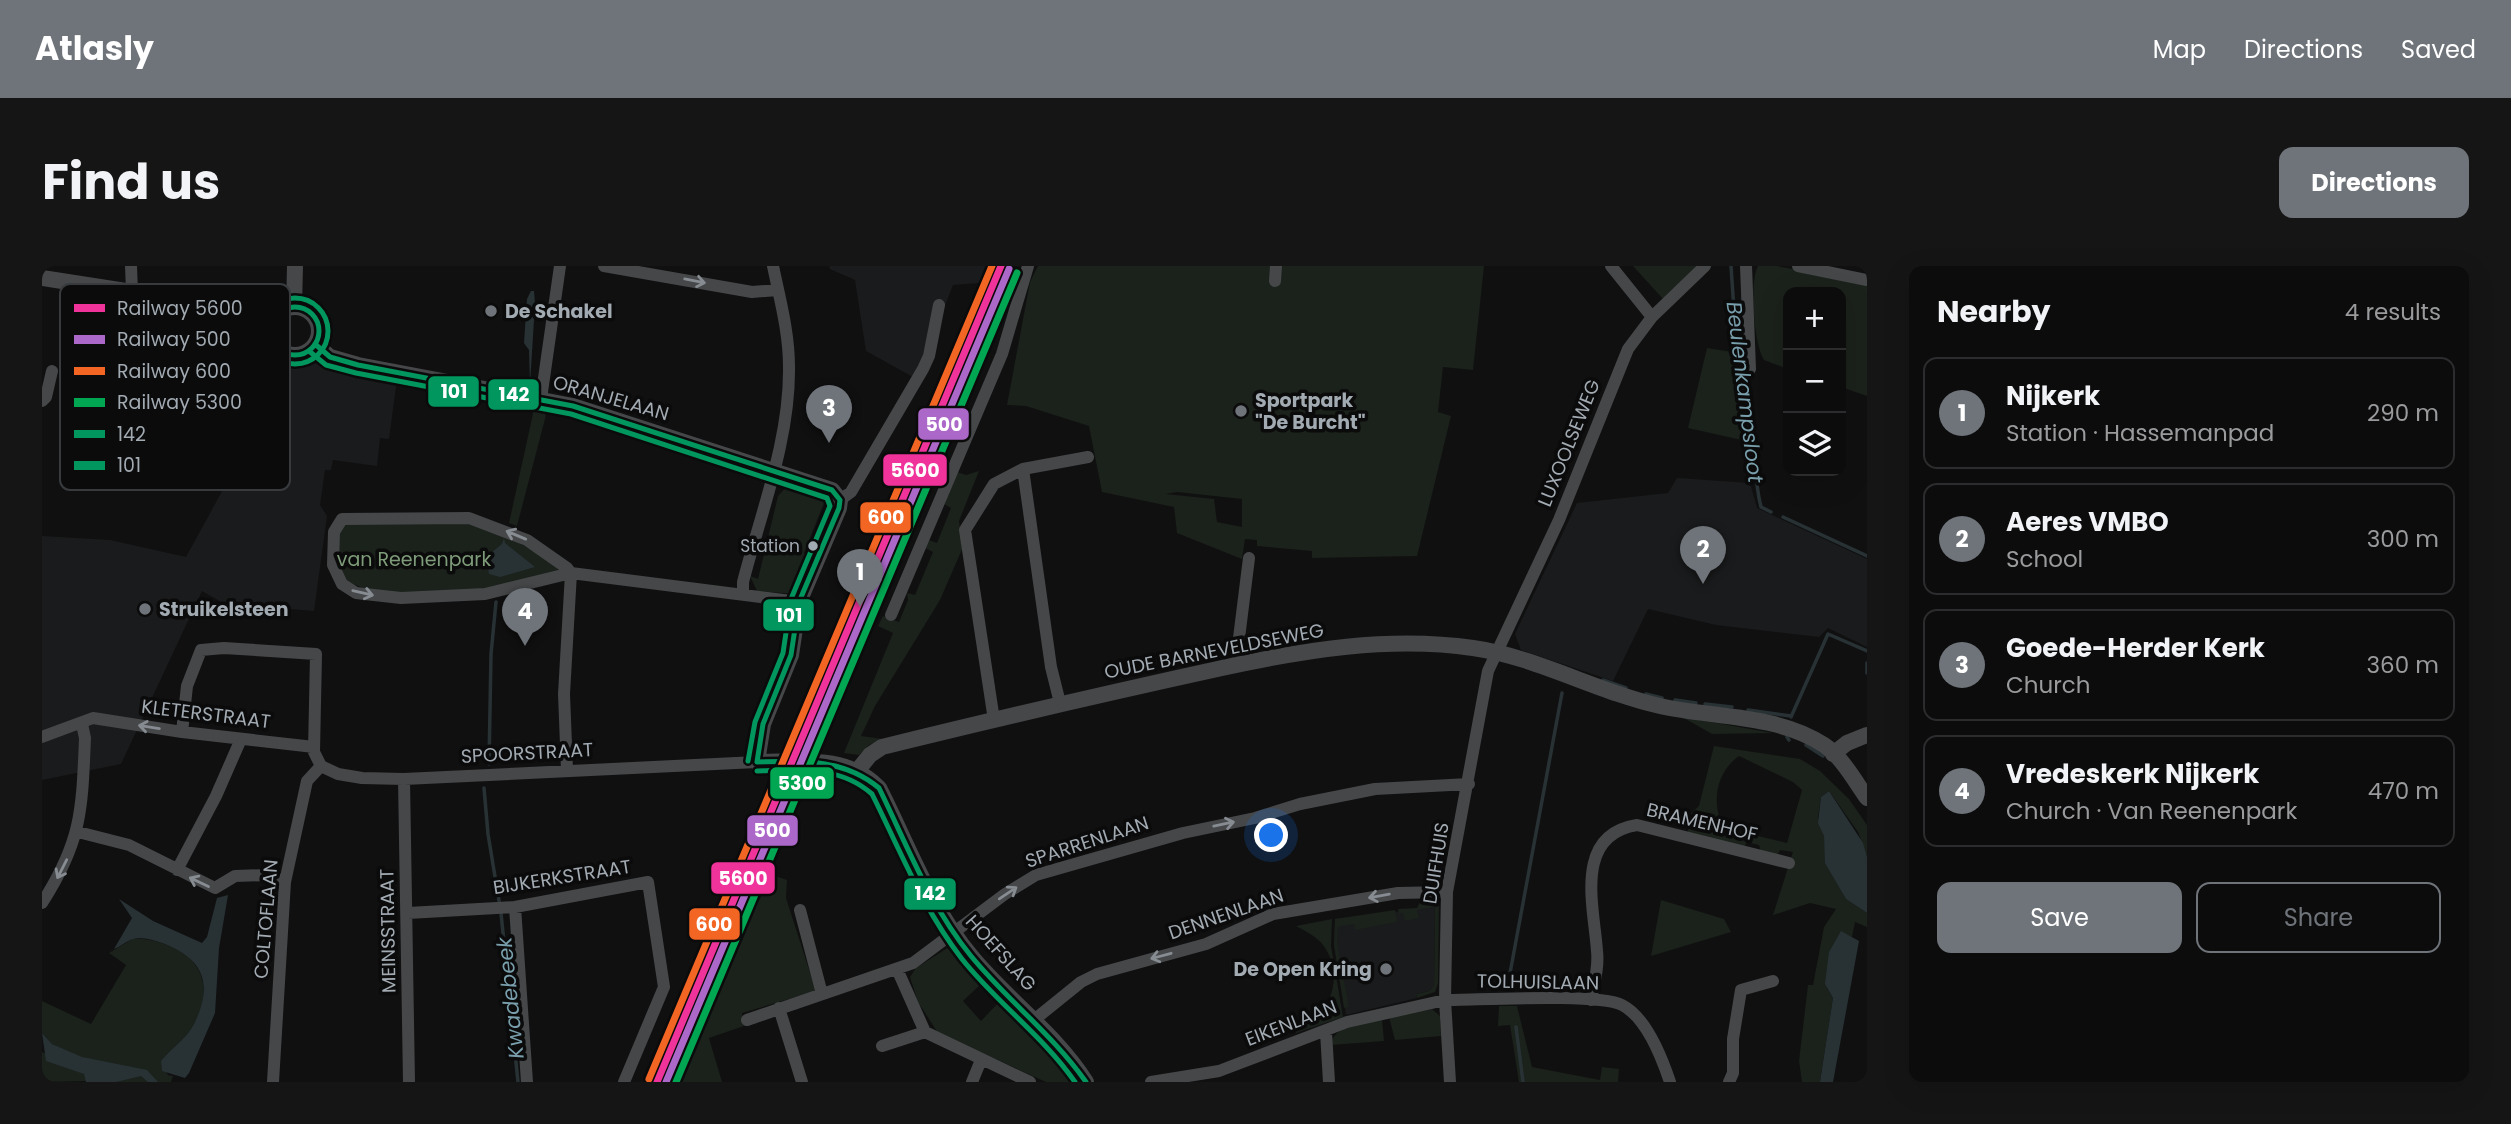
<!DOCTYPE html>
<meta charset="utf-8">
<style>
body{margin:0;font-family:Poppins,sans-serif;background:#151516;color:#f1f3f6}
.controls{position:absolute;right:21px;top:21px;display:grid;overflow:hidden;border-radius:14px;box-shadow:0 7px 28px #0002}
.controls button{width:63px;height:63px;display:grid;place-items:center;padding:0;border:0;border-bottom:2px solid #2c2c2e;background:#0c0c0d;color:#f1f3f6;font:35px sans-serif}
.you{position:absolute;left:1230px;top:570px;width:24px;height:24px;margin:-18px;border:5px solid #fff;border-radius:50%;background:#1a73e8;box-shadow:0 0 0 10px #1a73e833}
.badge{display:grid;place-items:center;width:46px;height:46px;border-radius:50%;background:#6f747a;color:#fff;font-size:23px;font-weight:700}
.pin{position:absolute;translate:-50% -58px;filter:drop-shadow(0 2px 4px #0008)}
.pin::after{content:'';position:absolute;top:37px;width:24px;height:21px;background:inherit;clip-path:polygon(0 0,100% 0,50% 100%)}
.list{margin:0;padding:0;list-style:none}
h2{display:flex;justify-content:space-between;align-items:center;height:91px;margin:0;padding:0 28px;font-size:30px}
h2 small{font-size:23px;font-weight:400;color:#9a9b9d}
.list li{display:grid;grid-template-columns:46px 1fr auto;gap:21px;align-items:center;box-sizing:border-box;height:112px;margin:0 14px 14px;padding:0 14px;border:2px solid #2c2c2e;border-radius:14px}
.list b{display:block;font-size:26px;white-space:nowrap}
.list p{margin:0;font-size:23px;white-space:nowrap;color:#9a9b9d}
.list em{font-size:23px;font-style:normal;color:#9a9b9d}
.actions{display:flex;gap:14px;padding:21px 28px}
.actions a{flex:1;padding:16px 0;border:2px solid #6f747a;border-radius:14px;text-align:center;font-size:24px;color:#6f747a}
.actions .main{background:#6f747a;color:#fff}
.icon{flex:none;width:38px;height:38px;fill:none;stroke:currentColor;stroke-width:2;stroke-linecap:round;stroke-linejoin:round}
.map{position:relative;flex:none;width:1825px;height:816px;overflow:hidden;border-radius:14px}
header{display:flex;align-items:center;gap:42px;box-sizing:border-box;height:98px;padding:0 35px;background:#6f747a;color:#fff}
header strong{font-size:33px}
nav{display:flex;gap:38px;margin-inline-start:auto;font-size:24px}
.intro{display:flex;align-items:center;justify-content:space-between;box-sizing:border-box;height:168px;padding:0 42px}
h1{margin:0;font-size:49px}
.button{padding:18px 32px;border-radius:14px;background:#6f747a;color:#fff;font-size:24px;font-weight:700}
main{display:flex;gap:42px;padding:0 42px}
aside{flex:1;background:#0c0c0d;border-radius:14px;box-shadow:0 7px 28px #0002}
.map>svg:first-child{display:block}
.built{fill:#1a1b1c}
.green{fill:#1b211b;fill-rule:evenodd}
.water{fill:#283235}
.lines{fill:none;stroke-linecap:round;stroke-linejoin:round}
.stream{stroke:#283235;stroke-width:3.5}
.minor{stroke:#454749;stroke-width:12}
.tertiary{stroke:#454749;stroke-width:16}
.bus-1-casing{stroke:#0b0b0c;stroke-width:10}
.bus-2-casing{stroke:#0b0b0c;stroke-width:10}
.bus-1{stroke:#00965e;stroke-width:5}
.bus-2{stroke:#00965e;stroke-width:5}
.rail-1-casing{stroke:#0b0b0c;stroke-width:12}
.rail-2-casing{stroke:#0b0b0c;stroke-width:12}
.rail-3-casing{stroke:#0b0b0c;stroke-width:12}
.rail-4-casing{stroke:#0b0b0c;stroke-width:12}
.rail-1{stroke:#ef339a;stroke-width:7}
.rail-2{stroke:#ac68c9;stroke-width:7}
.rail-3{stroke:#f26522;stroke-width:7}
.rail-4{stroke:#00a651;stroke-width:7}
.oneway{stroke:#868c92}
.poi-dot{fill:#6f747a;stroke:#0b0b0c;stroke-width:2.5}
.bus-dot{fill:#a2aab2;stroke:#0b0b0c;stroke-width:2.5}
.labels{text-anchor:middle;dominant-baseline:central;stroke-width:7;stroke-linejoin:round;paint-order:stroke}
.bus-label{font-size:17px;fill:#a2aab2;stroke:#0b0b0c;text-anchor:end}
.poi-label{font-size:19px;font-weight:bold;fill:#a2aab2;stroke:#0b0b0c;text-anchor:start}
.street-label{font-size:19px;fill:#a2aab2;stroke:#0b0b0c}
.park-label{font-size:19px;fill:#7e9c79;stroke:#0b0b0c}
.water-label{font-size:21px;font-style:italic;fill:#799fac;stroke:#0b0b0c}
.key{fill:#0b0b0c;stroke:#383b3e;stroke-width:2}
.key-label{font-size:19px;fill:#a2aab2}
.line-badge{stroke:#0b0b0c;stroke-width:2.5}
.badge-label{font-size:19px;text-anchor:middle;font-weight:bold;fill:#fff}
</style>
<header>
<strong>Atlasly</strong>
<nav><a>Map</a><a>Directions</a><a>Saved</a></nav>
</header>
<div class="intro"><h1>Find us</h1><a class="button">Directions</a></div>
<main>
<div class="map">
<svg width="1825" height="816" viewBox="0 0 1825 816">
<rect width="100%" height="100%" fill="#101011"/>
<!-- built -->
<path class="built" d="M787 0H944L937 17 911 19 882 93 871 111 824 85 813 14 788 3Z
M265 94 289 103 355 113 347 173 338 172 335 200 291 194 289 204H283L278 239 285 250 272 345 181 337 160 325 79 498 0 514V270L68 274 144 291 207 176 243 100 250 95Z
M1635 212 1708 217 1715 242 1825 293V381L1786 362 1777 371 1674 359 1606 343 1571 415 1479 384 1473 368 1535 237 1626 227Z
M1393 641 1392 719 1387 725 1374 728 1375 732 1304 749 1292 679 1293 653Z"/>
<!-- green -->
<path class="green" d="M996 0H1442L1431 104 1401 101 1396 146 1409 150 1375 290 1270 292V285L1215 280V274L1203 273 1200 293 1135 267 1132 241 1060 226 1047 160 984 140 965 139 988 16ZM1135 226 1200 233V261L1175 256 1172 233 1124 228Z
M1591 0H1658L1621 33Z
M1716 0H1735L1825 17V130L1799 121V26H1746V103L1722 94C1712 79 1707 16 1716 0Z
M1665 82 1702 88 1713 177 1646 162Z
M492 143 504 145 503 153 475 260 467 257Z
M937 205 917 255 921 281 898 334 833 440 819 470 841 473 827 479 817 489 802 487 851 367 836 360 841 350 857 356 866 334 865 327 873 329 891 286 883 282 887 274 895 277 909 242 902 238 915 206 924 209Z
M748 217 783 229 786 239 782 237 762 287 768 289 766 305 754 328 715 325 708 310 716 313 736 230Z
M413 254C459 265 481 276 519 305 450 324 366 346 299 313L290 283 301 256Z
M1640 451 1731 467 1670 468Z
M1672 480 1758 493 1778 505 1807 533 1825 559V591L1816 566 1787 525 1779 531 1776 552 1782 570 1785 599 1804 633 1825 647V661L1813 656 1810 671 1799 666 1785 722 1791 732 1778 816H1760L1757 795 1766 719H1771L1782 661 1794 643 1768 637 1731 649 1751 586 1738 584 1735 590 1719 586 1717 579 1705 576 1702 581 1646 566V560L1638 557 1657 540ZM1697 490 1751 516 1760 524 1745 577 1695 565 1678 553C1670 530 1677 504 1697 490Z
M724 607 745 614 744 632 774 725 700 747 702 760 667 772 680 816H640Z
M1379 634H1391L1397 639 1396 717 1393 726 1375 732 1374 728 1387 725 1392 719 1393 641 1375 644 1377 652 1363 655 1361 647H1357L1356 643 1375 642Z
M1619 634 1682 653 1689 666 1609 690Z
M1353 644 1355 656 1313 664 1312 658 1296 661 1295 676 1307 741 1302 742 1292 679 1293 653Z
M1290 653 1289 680 1301 751 1254 767V764C1288 752 1304 710 1281 679 1275 671 1262 664 1254 660Z
M92 672C151 676 182 713 147 768 139 779 127 784 119 795L126 809 131 810 129 816H74L81 812 10 778 0 767V735L49 758 84 699 67 687Z
M907 681 940 717 921 735 939 755 959 734 1031 816H1004L896 767 876 736 868 711 874 702Z
M1457 740H1475L1490 801 1558 814 1560 801 1577 803 1576 816H1477L1468 759 1456 760Z
M1390 743 1398 750 1399 770 1353 774 1347 751Z
M1340 753 1342 775 1289 779C1292 758 1322 758 1340 753Z
M0 786 42 808 45 815 0 816Z"/>
<!-- water -->
<path class="water" d="M489 25H492L493 38 488 118 487 84 482 77 485 33Z
M462 272 463 277 493 301 458 311 447 308 444 291 460 278Z
M1787 525 1821 577 1825 591V647L1804 633 1783 597 1782 570 1776 557 1779 531Z
M186 629 177 682 173 747 147 807 143 812 120 805 119 795C131 780 146 773 154 754 171 716 160 693 123 678 114 675 99 670 91 673 84 675 78 681 72 683L90 652 77 633 111 655 160 677 165 671 175 632Z
M1799 665 1817 675 1791 816H1778L1791 732 1783 718 1787 686Z
M0 767 10 778 40 791 105 804 116 816H106L99 810 74 816H44L42 808 4 795Z"/>
<g class="lines">
<!-- stream -->
<path class="stream" d="M1689 0 1695 89 1717 232 1719 241 1729 246
M1741 251 1825 290
M1825 397V407
M1561 414 1584 422
M1604 428 1620 432
M1633 434 1654 437
M1663 438 1690 441
M1706 444 1749 450
M1749 451 1786 368 1825 385
M1745 471 1747 474
M1764 479 1781 490
M447 498 449 388 454 336
M442 522 446 568 457 635
M459 647 476 816
M1466 718 1520 427
M1474 761 1481 816"/>
<!-- minor -->
<path class="minor" d="M89 0 90 26
M562 0 710 26 736 24
M1569 0 1610 51
M1704 0 1708 103
M1756 0 1825 14
M1233 15 1234 0
M499 133 518 0
M0 135 4 131 10 105
M798 234 809 226 881 103 887 90 897 39
M701 329V316C719 246 748 174 747 101 747 66 738 34 731 0
M849 349 960 88 986 0
M1197 397 1195 388 1207 292
M1018 437 1009 401 981 203 1046 191
M952 454 923 264 952 218 981 203
M140 466 145 420 159 384 182 382 274 388 272 486 279 500 296 508 320 512 362 513 715 496
M0 471 51 452 140 466 272 481
M525 504 522 428 529 307 525 302 485 274 427 252 300 253 292 266 291 299 300 318 314 327 359 332 443 328 529 307 757 336
M362 513 367 816
M36 566 87 579 173 622 193 610 225 609 243 616
M135 604 174 530 199 473
M0 637C40 575 40 544 43 472L40 458
M473 641 485 816
M758 644 780 728
M366 647 473 641 606 616 622 721 582 816
M855 703 883 766 988 816
M1549 734C1552 718 1557 701 1555 685 1552 641 1531 569 1595 559L1747 597
M737 742 760 816
M705 754 871 697 963 628 994 609 1141 567 1213 552 1258 538 1333 523 1427 518
M992 754 1039 716 1055 708 1164 678 1231 648 1356 627 1405 626
M1284 766 1287 816
M840 780 883 766
M231 816 243 616 265 515 279 500
M930 816 939 794
M1109 816 1177 805 1305 756 1403 734C1437 734 1556 727 1580 739 1604 751 1620 792 1628 816
M1408 816 1403 734 1405 626 1446 405 1517 254 1586 83 1610 51 1663 0
M1687 816 1691 807V773L1699 724 1731 715"/>
<!-- tertiary -->
<path class="tertiary" d="M0 12 90 26 230 58
M252 41 253 0
M229 65a24 24 0 1 1 48 0a24 24 0 1 1-48 0Z
M273 78 288 91 316 99 531 140 790 224 798 234 797 242 757 336 749 389 721 458 715 496C759 496 804 488 837 522 866 579 888 641 929 690 965 734 1013 767 1044 816
M1791 488 1805 477 1825 469
M816 504 828 489 840 481C953 453 1066 427 1180 402 1262 384 1347 370 1431 382 1495 391 1555 426 1618 440 1670 452 1736 448 1782 479 1800 491 1813 515 1825 532"/>
<!-- bus-1 casing -->
<g class="bus-1-casing">
<path id="bus-1" d="M229 65a24 24 0 1 1 48 0a24 24 0 1 1-48 0Z
M273 78 288 91 316 99 531 140 790 224 798 234 797 242 757 336 749 389 721 458 715 496
M715 496C760 495 801 492 837 522 865 579 888 640 929 690 965 734 1011 769 1044 816"/>
</g>
<!-- bus-2 casing -->
<g class="bus-2-casing">
<path id="bus-2" d="M220 65a33 33 0 1 1 66 0a33 33 0 1 1-66 0Z
M267 85 284 99 314 107 529 148 785 232 788 240 749 333 741 387 713 456 706 495
M715 505C756 504 797 499 830 528 858 584 881 643 920 693 955 737 1001 770 1033 816"/>
</g>
<!-- bus-1 -->
<use href="#bus-1" class="bus-1"/>
<!-- bus-2 -->
<use href="#bus-2" class="bus-2"/>
<!-- rail-1 casing -->
<g class="rail-1-casing">
<path id="rail-1" d="M615 816 959 0"/>
</g>
<!-- rail-2 casing -->
<g class="rail-2-casing">
<path id="rail-2" d="M624 816 967 3"/>
</g>
<!-- rail-3 casing -->
<g class="rail-3-casing">
<path id="rail-3" d="M607 813 950 0"/>
</g>
<!-- rail-4 casing -->
<g class="rail-4-casing">
<path id="rail-4" d="M634 816 975 7"/>
</g>
<!-- rail-1 -->
<use href="#rail-1" class="rail-1"/>
<!-- rail-2 -->
<use href="#rail-2" class="rail-2"/>
<!-- rail-3 -->
<use href="#rail-3" class="rail-3"/>
<!-- rail-4 -->
<use href="#rail-4" class="rail-4"/>
</g>
<!-- one-way arrows -->
<defs><path id="oneway-shaft" d="M-6 0H5M1.5-3L5.5 0L1.5 3" fill="none" stroke-width="1.6" stroke-linecap="round" stroke-linejoin="round" transform="scale(1.75)"/></defs>
<g class="oneway">
<use href="#oneway-shaft" transform="translate(653 15) rotate(11)"/>
<use href="#oneway-shaft" transform="translate(474 269) rotate(-157)"/>
<use href="#oneway-shaft" transform="translate(321 327) rotate(13)"/>
<use href="#oneway-shaft" transform="translate(107 461) rotate(-171)"/>
<use href="#oneway-shaft" transform="translate(1182 558) rotate(-12)"/>
<use href="#oneway-shaft" transform="translate(20 603) rotate(117)"/>
<use href="#oneway-shaft" transform="translate(157 616) rotate(-154)"/>
<use href="#oneway-shaft" transform="translate(966 627) rotate(-34)"/>
<use href="#oneway-shaft" transform="translate(1337 630) rotate(170)"/>
<use href="#oneway-shaft" transform="translate(1119 690) rotate(165)"/>
</g>
<!-- markers -->
<g class="poi-dot">
<circle cx="449" cy="45" r="7"/>
<circle cx="1199" cy="145" r="7"/>
<circle cx="103" cy="343" r="7"/>
<circle cx="1344" cy="703" r="7"/>
</g>
<circle class="bus-dot" cx="771" cy="280" r="6"/>
<g class="labels">
<!-- bus labels -->
<g class="bus-label">
<text x="758" y="280">Station</text>
</g>
<!-- poi labels -->
<g class="poi-label">
<text x="463" y="45">De Schakel</text>
<text x="1213" y="134">Sportpark<tspan x="1213" dy="22">"De Burcht"</tspan></text>
<text x="117" y="343">Struikelsteen</text>
<text x="1330" y="703" text-anchor="end">De Open Kring</text>
</g>
<!-- street labels -->
<g class="street-label">
<text transform="translate(569 132) rotate(16)">ORANJELAAN</text>
<text transform="translate(1527 177) rotate(-68)">LUXOOLSEWEG</text>
<text transform="translate(1172 385) rotate(-11)">OUDE BARNEVELDSEWEG</text>
<text transform="translate(164 448) rotate(7)">KLETERSTRAAT</text>
<text transform="translate(485 487) rotate(-3)">SPOORSTRAAT</text>
<text transform="translate(1660 556) rotate(13)">BRAMENHOF</text>
<text transform="translate(1045 576) rotate(-18)">SPARRENLAAN</text>
<text transform="translate(1394 597) rotate(-81)">DUIFHUIS</text>
<text transform="translate(520 611) rotate(-9)">BIJKERKSTRAAT</text>
<text transform="translate(1184 648) rotate(-19)">DENNENLAAN</text>
<text transform="translate(224 653) rotate(-85)">COLTOFLAAN</text>
<text transform="translate(346 665) rotate(-91)">MEINSSTRAAT</text>
<text transform="translate(959 687) rotate(48)">HOEFSLAG</text>
<text transform="translate(1496 716) rotate(1)">TOLHUISLAAN</text>
<text transform="translate(1249 757) rotate(-21)">EIKENLAAN</text>
</g>
<!-- park labels -->
<g class="park-label">
<text x="372" y="293">van Reenenpark</text>
</g>
<!-- water labels -->
<g class="water-label">
<text transform="translate(1703 126) rotate(83)">Beulenkampsloot</text>
<text transform="translate(468 732) rotate(-96)">Kwadebeek</text>
</g>
</g>
<!-- legend -->
<rect x="18" y="18" width="230" height="206" rx="10" class="key"/>
<rect x="32" y="38" width="31" height="8" fill="#ef339a"/>
<rect x="32" y="69" width="31" height="9" fill="#ac68c9"/>
<rect x="32" y="101" width="31" height="8" fill="#f26522"/>
<rect x="32" y="132" width="31" height="9" fill="#00a651"/>
<rect x="32" y="164" width="31" height="8" fill="#00965e"/>
<rect x="32" y="195" width="31" height="9" fill="#00965e"/>
<g class="key-label">
<text x="75" y="49">Railway 5600</text>
<text x="75" y="80">Railway 500</text>
<text x="75" y="112">Railway 600</text>
<text x="75" y="143">Railway 5300</text>
<text x="75" y="175">142</text>
<text x="75" y="206">101</text>
</g>
<g class="line-badge">
<rect x="385" y="109" width="53" height="33" rx="7" fill="#00965e"/>
<rect x="445" y="112" width="53" height="33" rx="7" fill="#00965e"/>
<rect x="875" y="141" width="53" height="34" rx="7" fill="#ac68c9"/>
<rect x="840" y="187" width="66" height="34" rx="7" fill="#ef339a"/>
<rect x="817" y="235" width="53" height="33" rx="7" fill="#f26522"/>
<rect x="720" y="332" width="53" height="34" rx="7" fill="#00965e"/>
<rect x="727" y="500" width="66" height="34" rx="7" fill="#00a651"/>
<rect x="704" y="548" width="53" height="33" rx="7" fill="#ac68c9"/>
<rect x="668" y="595" width="66" height="34" rx="7" fill="#ef339a"/>
<rect x="861" y="611" width="54" height="34" rx="7" fill="#00965e"/>
<rect x="646" y="641" width="53" height="34" rx="7" fill="#f26522"/>
</g>
<g class="badge-label">
<text x="412" y="132">101</text>
<text x="472" y="135">142</text>
<text x="902" y="165">500</text>
<text x="873" y="211">5600</text>
<text x="844" y="258">600</text>
<text x="747" y="356">101</text>
<text x="760" y="524">5300</text>
<text x="730" y="571">500</text>
<text x="701" y="619">5600</text>
<text x="888" y="634">142</text>
<text x="672" y="665">600</text>
</g>
</svg>
<div class="controls">
<button>+</button>
<button>−</button>
<button><svg class="icon" aria-label="layers" viewBox="0 0 24 24"><path d="M12 4l9 5-9 5-9-5zM3 14l9 5 9-5"/></svg></button>
</div>
<div class="you"></div>
<div class="pin badge" style="left:818px;top:341px">1</div>
<div class="pin badge" style="left:1661px;top:318px">2</div>
<div class="pin badge" style="left:787px;top:177px">3</div>
<div class="pin badge" style="left:483px;top:380px">4</div>
</div>
<aside>
<h2>Nearby<small>4 results</small></h2>
<ul class="list">
<li><span class="badge">1</span><div><b>Nijkerk</b><p>Station · Hassemanpad</p></div><em>290 m</em></li>
<li><span class="badge">2</span><div><b>Aeres VMBO</b><p>School</p></div><em>300 m</em></li>
<li><span class="badge">3</span><div><b>Goede-Herder Kerk</b><p>Church</p></div><em>360 m</em></li>
<li><span class="badge">4</span><div><b>Vredeskerk Nijkerk</b><p>Church · Van Reenenpark</p></div><em>470 m</em></li>
</ul>
<div class="actions"><a class="main">Save</a><a>Share</a></div>
</aside>
</main>
